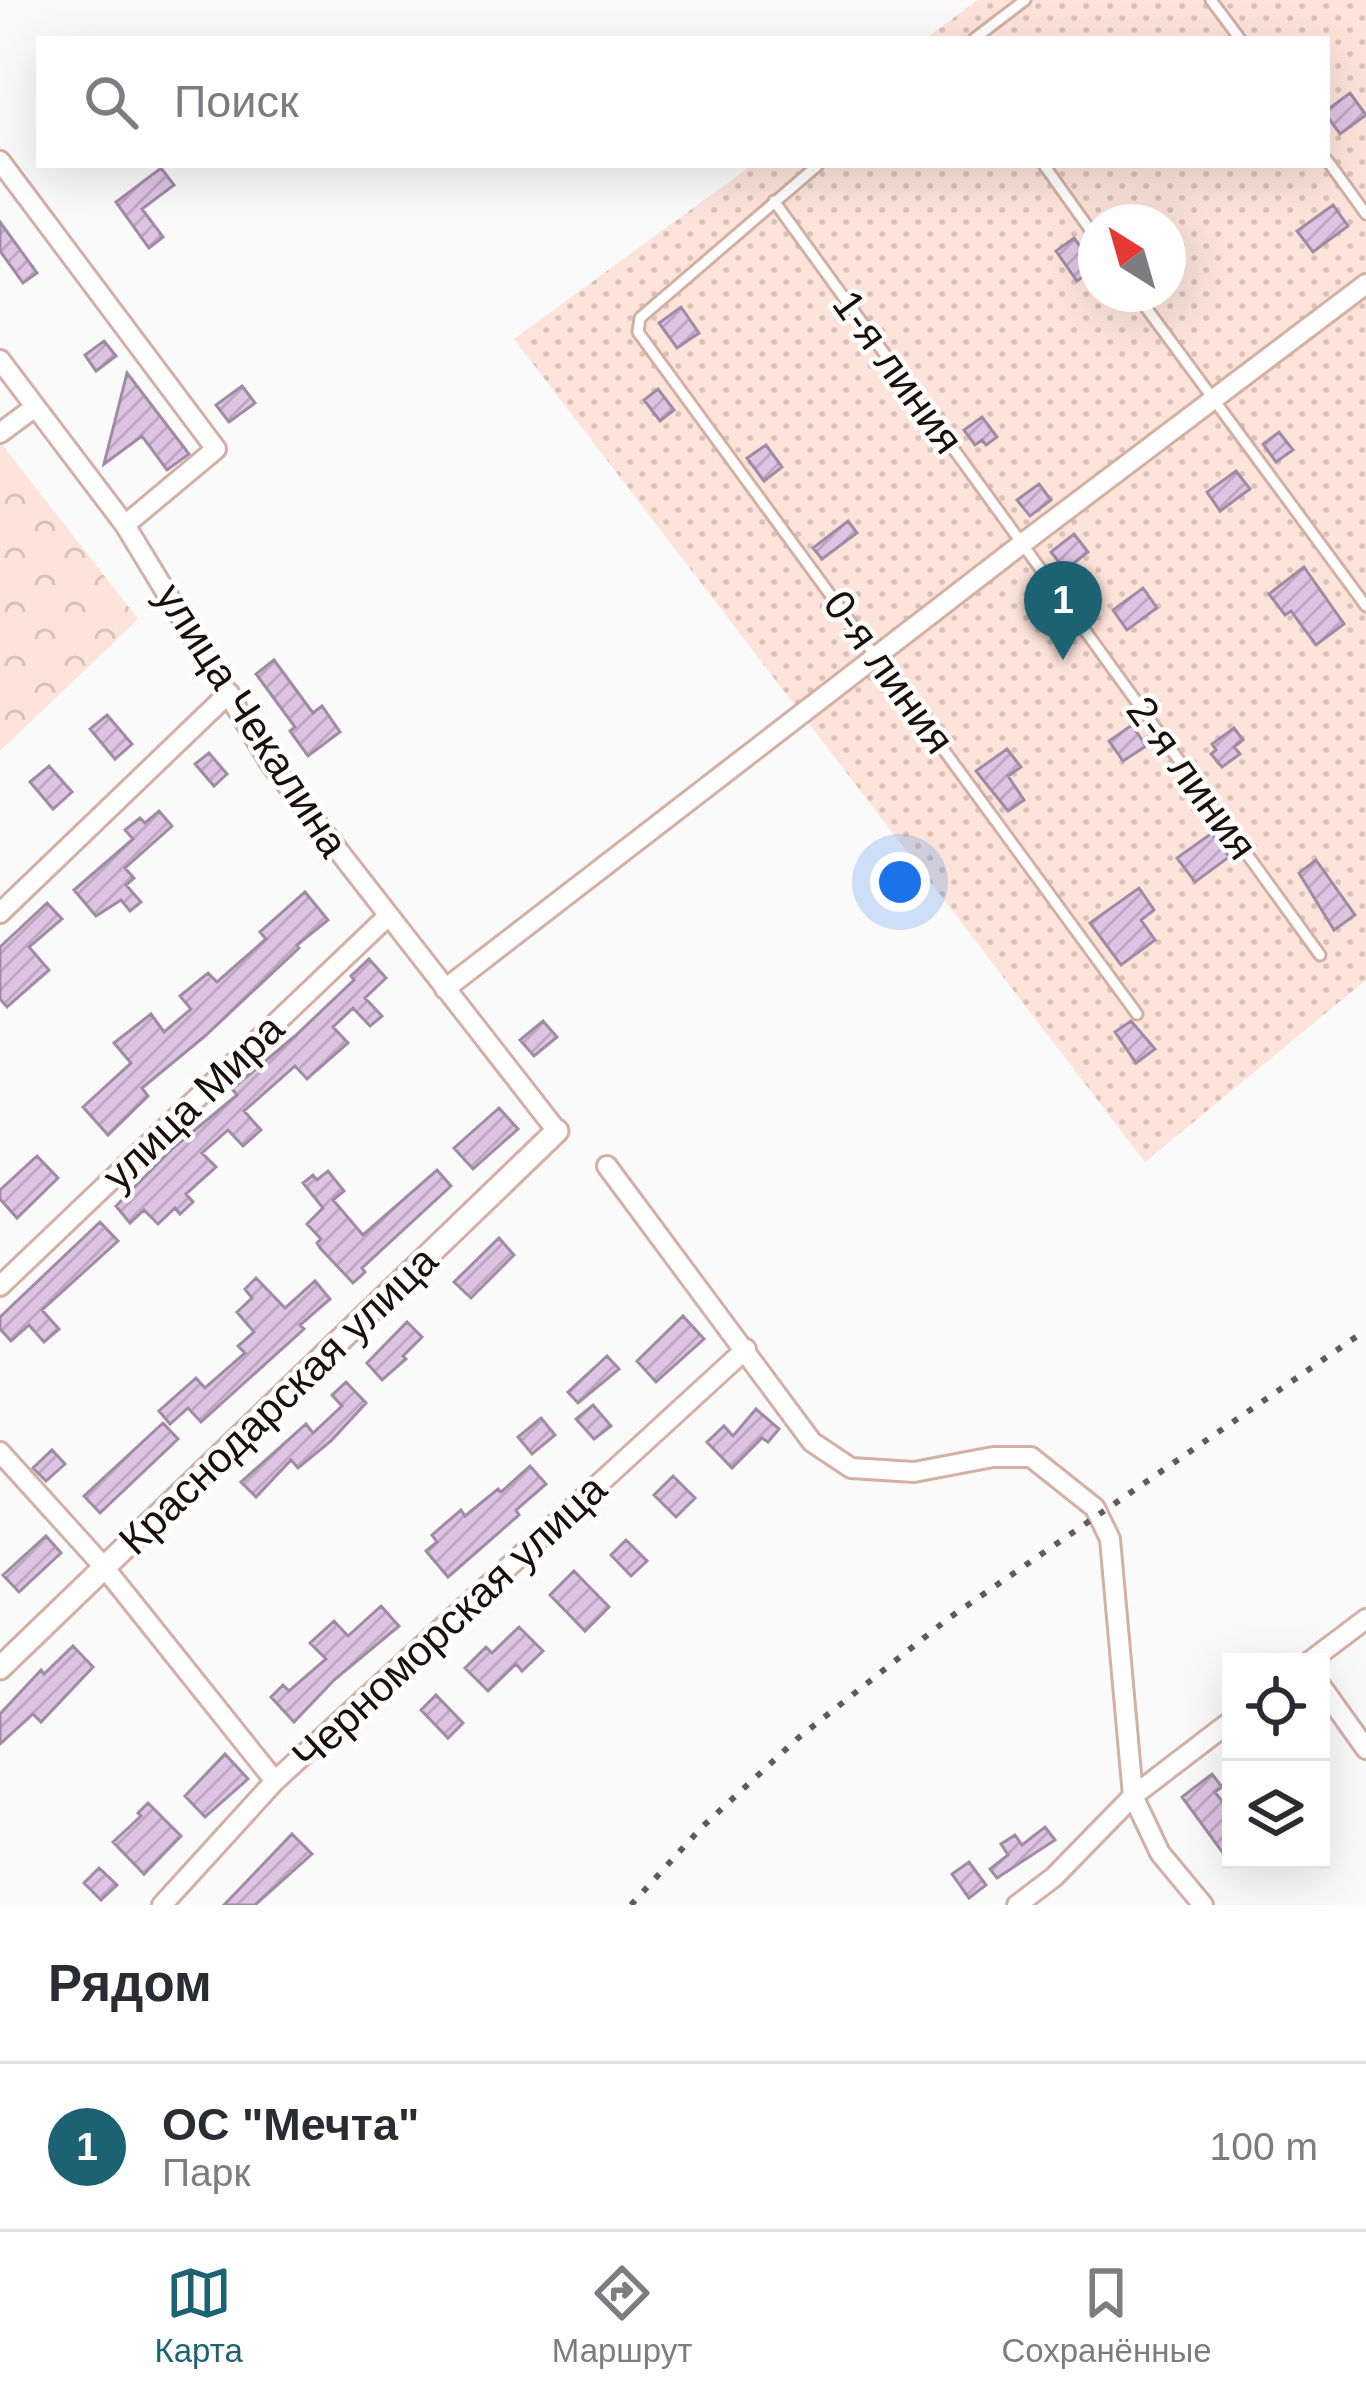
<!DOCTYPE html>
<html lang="ru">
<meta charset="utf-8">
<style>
body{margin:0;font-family:Helvetica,sans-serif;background:#f2f2f3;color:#2b2b33}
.controls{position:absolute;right:36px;bottom:36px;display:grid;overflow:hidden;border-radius:0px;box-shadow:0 12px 48px #0002}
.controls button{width:108px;height:108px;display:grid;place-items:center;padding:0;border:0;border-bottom:3px solid #e1e1e2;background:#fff;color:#2b2b33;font:60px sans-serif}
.compass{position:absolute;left:1078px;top:204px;width:108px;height:108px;border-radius:50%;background:#fff;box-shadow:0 12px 48px #0002;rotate:323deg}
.you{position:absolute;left:900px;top:882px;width:42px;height:42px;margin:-30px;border:9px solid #fff;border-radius:50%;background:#1a73e8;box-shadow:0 0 0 18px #1a73e833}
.badge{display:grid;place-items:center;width:78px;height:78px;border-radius:50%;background:#1c6273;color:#fff;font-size:39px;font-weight:700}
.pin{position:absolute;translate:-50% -99px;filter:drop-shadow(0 3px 6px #0008)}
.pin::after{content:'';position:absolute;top:63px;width:42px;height:36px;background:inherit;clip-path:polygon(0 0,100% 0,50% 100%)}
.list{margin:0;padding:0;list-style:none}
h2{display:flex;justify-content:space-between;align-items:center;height:156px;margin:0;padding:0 48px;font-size:51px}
h2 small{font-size:39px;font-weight:400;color:#7c7c81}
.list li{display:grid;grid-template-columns:78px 1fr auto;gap:36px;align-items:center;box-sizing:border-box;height:168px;padding:0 48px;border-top:3px solid #e1e1e2}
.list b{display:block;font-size:45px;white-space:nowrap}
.list p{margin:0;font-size:39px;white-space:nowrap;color:#7c7c81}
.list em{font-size:39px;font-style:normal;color:#7c7c81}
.icon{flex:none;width:66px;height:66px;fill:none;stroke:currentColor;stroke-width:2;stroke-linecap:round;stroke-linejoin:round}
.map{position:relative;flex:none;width:1366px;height:1905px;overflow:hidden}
.search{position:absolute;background:#fff;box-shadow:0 12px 48px #0002;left:36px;right:36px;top:36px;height:132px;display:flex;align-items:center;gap:30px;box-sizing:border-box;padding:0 42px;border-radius:0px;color:#7c7c81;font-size:45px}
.sheet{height:324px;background:#fff}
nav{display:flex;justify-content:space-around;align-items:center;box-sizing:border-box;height:168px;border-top:3px solid #e1e1e2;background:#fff;font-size:33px;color:#7c7c81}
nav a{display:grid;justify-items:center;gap:6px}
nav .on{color:#1c6273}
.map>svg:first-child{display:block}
.forest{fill:url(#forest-crowns)}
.garden{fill:url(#garden-dots);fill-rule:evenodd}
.building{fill:url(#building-hatch);stroke:#a08ba4;stroke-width:3}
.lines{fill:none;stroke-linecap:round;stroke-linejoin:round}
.service-casing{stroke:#d3b0a3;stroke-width:15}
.minor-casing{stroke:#d3b0a3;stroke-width:24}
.tertiary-casing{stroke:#d3b0a3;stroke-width:27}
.service{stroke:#fff;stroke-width:9}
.minor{stroke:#fff;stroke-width:18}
.tertiary{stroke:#fff;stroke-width:21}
.rail{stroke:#625a58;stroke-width:6;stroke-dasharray:6 12;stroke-linecap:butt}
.labels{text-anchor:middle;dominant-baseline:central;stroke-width:9;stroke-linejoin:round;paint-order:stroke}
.street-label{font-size:42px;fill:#1b0f0b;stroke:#fff}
</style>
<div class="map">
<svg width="1366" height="1905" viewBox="0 0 1366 1905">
<defs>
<pattern id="forest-crowns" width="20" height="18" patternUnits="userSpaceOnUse" patternTransform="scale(3)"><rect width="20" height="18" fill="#fde3da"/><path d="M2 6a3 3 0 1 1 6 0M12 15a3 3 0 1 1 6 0" fill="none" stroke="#d8c2ba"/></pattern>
<pattern id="garden-dots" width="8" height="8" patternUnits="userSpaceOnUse" patternTransform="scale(3)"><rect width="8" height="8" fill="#fde3da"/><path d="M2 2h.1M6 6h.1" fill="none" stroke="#d8c2ba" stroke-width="1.8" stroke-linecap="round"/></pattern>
<pattern id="building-hatch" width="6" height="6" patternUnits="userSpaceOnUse" patternTransform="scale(3)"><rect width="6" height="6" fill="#dec4e3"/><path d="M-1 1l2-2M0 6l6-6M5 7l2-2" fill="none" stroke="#bea7c1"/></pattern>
</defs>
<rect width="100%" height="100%" fill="#fafafa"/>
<!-- forest -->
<path class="forest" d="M0 442 138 619 0 751Z"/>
<!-- garden -->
<path class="garden" d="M978 0H1366V980L1145 1162 514 339 752 165H1327V39H925ZM1096 222H1168V294H1096Z"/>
<!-- building -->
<path class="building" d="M1350 93 1366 115 1340 134 1327 116V110Z
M161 168 174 185 142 209 163 237 149 248 116 202Z
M1333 205 1348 226 1313 252 1297 231Z
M0 222 37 273 23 283 0 251Z
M1074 238 1096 268 1077 281 1056 251Z
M681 307 699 333 677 348 659 323Z
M104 341 116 356 96 371 85 355Z
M127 373 189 454 167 470 142 436 104 464Z
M242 386 255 403 229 422 216 405Z
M658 389 674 410 660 421 644 400Z
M982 417 997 437 986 445 982 440 975 445 964 430Z
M1279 432 1293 450 1276 462 1263 444Z
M766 445 782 467 764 481 747 458Z
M1236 471 1250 489 1220 511 1207 492Z
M1039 484 1051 500 1030 516 1017 500Z
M848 521 857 533 822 559 813 548Z
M1074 534 1088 552 1065 570 1051 552Z
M1304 567 1344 624 1316 645 1291 611 1285 615 1269 594Z
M1143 588 1157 608 1127 630 1113 610Z
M274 660 313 713 322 706 340 732 308 756 290 731 295 727 256 674Z
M107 715 132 744 115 759 90 729Z
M1132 725 1146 746 1123 761 1109 741Z
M1234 728 1243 740 1234 747 1240 754 1222 767 1211 754 1216 750 1212 744Z
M1007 749 1021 767 1008 776 1024 800 1008 811 976 771Z
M209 753 227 774 214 786 195 764Z
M49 766 72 792 53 809 30 782Z
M159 811 172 826 125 868 134 878 126 885 141 902 130 911 121 900 96 916 74 890 133 839 125 830 140 818 145 823Z
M1212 833 1229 857 1195 882 1177 858Z
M1316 860 1355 915 1334 930 1299 873Z
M1139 888 1154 910 1141 920 1155 940 1121 965 1090 923Z
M305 892 328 920 297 945 299 948 205 1036 142 1088 148 1096 108 1135 83 1107 131 1063 114 1043 151 1014 164 1032 191 1009 180 996 208 973 217 982 266 939 260 932Z
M47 903 62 919 29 947 49 970 7 1007 0 999V947Z
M369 959 386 978 365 998 382 1016 370 1026 353 1008 333 1027 348 1043 307 1079 295 1066 244 1111 261 1130 243 1146 228 1130 202 1153 216 1167 186 1194 193 1202 180 1214 175 1208 158 1224 144 1210 130 1223 116 1206 173 1148 237 1095 232 1089 295 1036 354 980 351 976Z
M543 1021 557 1037 534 1056 520 1040Z
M1131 1021 1155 1049 1136 1063 1115 1032Z
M499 1108 518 1129 473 1169 454 1148Z
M37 1156 58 1178 17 1218 0 1199V1190Z
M437 1170 451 1186 362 1268 365 1272 353 1283 321 1249 317 1243 321 1239 307 1224 323 1208 303 1183 313 1175 317 1180 328 1171 344 1191 333 1200 363 1235Z
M100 1222 118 1241 42 1310 59 1329 44 1342 29 1325 11 1341 0 1329V1317Z
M499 1238 514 1255 471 1298 454 1282Z
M256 1278 285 1308 315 1281 330 1299 300 1325 304 1329 201 1422 188 1408 170 1424 159 1411 196 1378 205 1388 245 1353 238 1346 254 1332 237 1312 252 1298 245 1289Z
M683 1316 704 1339 656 1382 637 1361Z
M407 1322 422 1337 403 1356 406 1359 382 1380 367 1363Z
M607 1356 619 1369 578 1403 568 1392Z
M346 1382 366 1403 331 1441 298 1468 291 1460 256 1497 241 1482 306 1424 313 1433 342 1406 332 1395Z
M593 1405 611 1426 594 1439 576 1419Z
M756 1409 779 1429 768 1442 762 1438 732 1468 707 1442 724 1426 733 1436Z
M541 1418 555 1435 532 1454 518 1437Z
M163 1423 178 1439 100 1513 84 1496Z
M52 1450 65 1464 46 1481 33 1468Z
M530 1466 546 1484 516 1510 519 1515 448 1577 426 1551 437 1542 432 1535 461 1510 465 1516 498 1489 501 1492Z
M673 1476 695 1498 676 1517 654 1495Z
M46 1536 61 1553 19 1592 3 1575Z
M626 1540 647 1561 631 1576 611 1555Z
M574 1571 609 1607 585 1631 550 1595Z
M381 1606 399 1626 334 1680 294 1722 271 1697 283 1685 289 1691 326 1659 310 1643 334 1621 348 1636Z
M519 1627 543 1651 522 1671 516 1664 488 1691 465 1668 486 1647 492 1653Z
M73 1646 93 1667 41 1722 33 1714 0 1744V1714L41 1670 44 1674Z
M436 1695 463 1723 448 1738 421 1710Z
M225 1754 248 1779 205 1817 185 1796Z
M1212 1774 1222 1787 1215 1792 1231 1813V1864L1182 1797Z
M148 1803 181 1836 144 1874 113 1842 141 1816 138 1813Z
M1045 1827 1055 1840 997 1878 990 1869 1008 1855 1001 1844 1015 1835 1022 1845Z
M292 1834 312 1854 255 1905H224Z
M969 1862 986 1885 969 1898 952 1874Z
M99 1868 117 1885 101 1900 84 1883Z"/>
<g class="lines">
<!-- service casing -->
<g class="service-casing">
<path id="service" d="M1211 0 1240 39
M974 39 1025 0
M1327 160 1366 214
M818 165 640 318 638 332 1137 1014
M1044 165 1096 238
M774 201 1320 955
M1136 294 1366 606"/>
</g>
<!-- minor casing -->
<g class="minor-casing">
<path id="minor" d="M0 161 216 449 125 525
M0 360 125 525 270 763 557 1131
M0 433 35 407
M0 913 229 693
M445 989 1023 543 1366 284
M607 1166 812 1442 851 1468 914 1472 993 1457H1031L1095 1508 1110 1539 1133 1796 1160 1853 1203 1905
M0 1286 387 917
M0 1452 104 1567 275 1781
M1309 1662 1366 1619
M1321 1686 1366 1749
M162 1905 275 1781 746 1349
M1017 1905 1054 1877 1133 1796 1231 1721"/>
</g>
<!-- tertiary casing -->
<g class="tertiary-casing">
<path id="tertiary" d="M0 1668 557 1131"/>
</g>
<!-- service -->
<use href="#service" class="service"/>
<!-- minor -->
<use href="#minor" class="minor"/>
<!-- tertiary -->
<use href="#tertiary" class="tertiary"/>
<!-- rail -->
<path class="rail" d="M631 1905 701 1828 797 1739 949 1618 1366 1330"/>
</g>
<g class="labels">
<!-- street labels -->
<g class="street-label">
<text transform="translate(898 372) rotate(54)">1-я линия</text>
<text transform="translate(889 672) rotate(54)">0-я линия</text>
<text transform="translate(252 720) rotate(57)">улица Чекалина</text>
<text transform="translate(1192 778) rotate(54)">2-я линия</text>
<text transform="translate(193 1102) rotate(-44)">улица Мира</text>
<text transform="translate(278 1400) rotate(-44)">Краснодарская улица</text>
<text transform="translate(449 1622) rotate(-43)">Черноморская улица</text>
</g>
</g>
</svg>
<div class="controls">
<button><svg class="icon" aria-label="locate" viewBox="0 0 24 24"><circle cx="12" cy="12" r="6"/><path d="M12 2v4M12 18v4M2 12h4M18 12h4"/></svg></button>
<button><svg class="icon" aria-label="layers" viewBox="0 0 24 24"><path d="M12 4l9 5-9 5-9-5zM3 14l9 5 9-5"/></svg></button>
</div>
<svg class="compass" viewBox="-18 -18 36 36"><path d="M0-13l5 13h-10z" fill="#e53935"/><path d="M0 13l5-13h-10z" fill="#7c7c81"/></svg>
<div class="you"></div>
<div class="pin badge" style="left:1063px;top:660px">1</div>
<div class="search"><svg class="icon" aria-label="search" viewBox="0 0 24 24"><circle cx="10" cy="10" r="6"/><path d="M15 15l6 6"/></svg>Поиск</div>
</div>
<section class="sheet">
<h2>Рядом<small></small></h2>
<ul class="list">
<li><span class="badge">1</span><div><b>ОС &quot;Мечта&quot;</b><p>Парк</p></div><em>100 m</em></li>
</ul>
</section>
<nav>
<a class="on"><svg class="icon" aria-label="map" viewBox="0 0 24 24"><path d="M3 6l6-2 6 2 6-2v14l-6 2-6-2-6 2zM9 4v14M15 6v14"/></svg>Карта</a>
<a><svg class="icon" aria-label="directions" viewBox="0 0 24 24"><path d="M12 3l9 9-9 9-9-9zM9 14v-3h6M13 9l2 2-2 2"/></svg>Маршрут</a>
<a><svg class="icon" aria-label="saved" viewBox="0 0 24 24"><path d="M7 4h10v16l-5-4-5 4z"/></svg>Сохранённые</a>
</nav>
